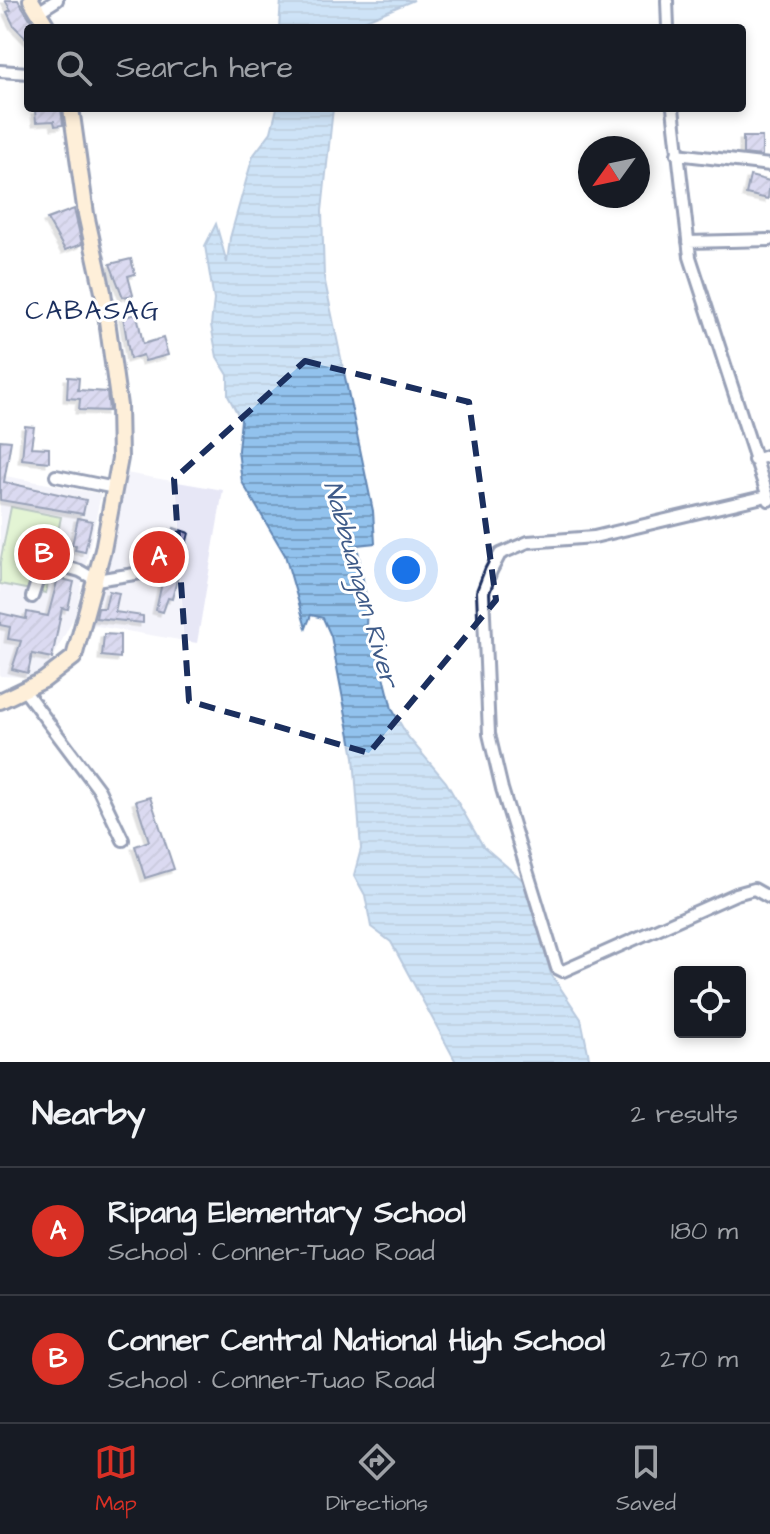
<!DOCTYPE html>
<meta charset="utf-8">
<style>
body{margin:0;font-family:"Architects Daughter",sans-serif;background:#20242c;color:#f1f3f6}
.controls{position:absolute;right:24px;bottom:24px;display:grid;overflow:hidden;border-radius:8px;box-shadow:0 4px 12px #0003}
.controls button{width:72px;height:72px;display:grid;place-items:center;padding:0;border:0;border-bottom:2px solid #363941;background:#171b24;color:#f1f3f6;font:40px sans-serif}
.compass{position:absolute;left:578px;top:136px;width:72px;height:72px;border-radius:50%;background:#171b24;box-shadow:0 4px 12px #0003;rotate:237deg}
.you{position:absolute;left:406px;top:570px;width:28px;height:28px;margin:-20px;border:6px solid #fff;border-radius:50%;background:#1a73e8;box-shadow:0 0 0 12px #1a73e833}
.badge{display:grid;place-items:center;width:52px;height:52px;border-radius:50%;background:#d93025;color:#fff;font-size:26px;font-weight:700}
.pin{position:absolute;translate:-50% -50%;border:4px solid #fff;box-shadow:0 2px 8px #0006}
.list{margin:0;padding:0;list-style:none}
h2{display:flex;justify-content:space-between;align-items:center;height:104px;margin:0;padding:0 32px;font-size:34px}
h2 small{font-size:26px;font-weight:400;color:#9ea1a6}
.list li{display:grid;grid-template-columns:52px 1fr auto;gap:24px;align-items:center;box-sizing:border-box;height:128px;padding:0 32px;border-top:2px solid #363941}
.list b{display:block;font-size:30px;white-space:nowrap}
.list p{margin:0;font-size:26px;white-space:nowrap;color:#9ea1a6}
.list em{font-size:26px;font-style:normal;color:#9ea1a6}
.icon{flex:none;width:44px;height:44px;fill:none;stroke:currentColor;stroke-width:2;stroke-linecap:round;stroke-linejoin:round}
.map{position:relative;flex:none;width:770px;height:1062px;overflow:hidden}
.search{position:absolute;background:#171b24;box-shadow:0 4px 12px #0003;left:24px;right:24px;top:24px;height:88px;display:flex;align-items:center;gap:20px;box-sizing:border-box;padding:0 28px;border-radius:8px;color:#9ea1a6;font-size:30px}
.sheet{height:360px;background:#171b24}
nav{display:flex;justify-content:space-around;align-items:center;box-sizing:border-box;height:112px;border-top:2px solid #363941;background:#171b24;font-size:22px;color:#9ea1a6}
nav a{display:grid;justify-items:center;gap:4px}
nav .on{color:#d93025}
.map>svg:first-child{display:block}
.built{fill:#e7e7f6}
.park{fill:#c1e6a1;stroke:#6e8a80;stroke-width:2}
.water{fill:url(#water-rules);stroke:#6287b4;stroke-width:2}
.building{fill:url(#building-hatch);stroke:#1b2f5e;stroke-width:2;filter:url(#shadow)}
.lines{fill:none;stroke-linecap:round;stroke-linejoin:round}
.minor-casing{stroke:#1b2f5e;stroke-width:16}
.major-casing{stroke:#1b2f5e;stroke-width:20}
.minor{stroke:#fff;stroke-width:10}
.major{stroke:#fddcac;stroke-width:14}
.marked{fill:none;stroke:#1b2f5e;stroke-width:6;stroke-dasharray:16 10;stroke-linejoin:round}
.labels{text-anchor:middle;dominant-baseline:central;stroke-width:6;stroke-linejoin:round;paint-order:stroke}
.neighbourhood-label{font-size:26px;letter-spacing:2px;fill:#1b2f5e;stroke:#fff}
.water-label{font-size:26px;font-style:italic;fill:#3f5b89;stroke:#fff}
</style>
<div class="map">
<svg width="770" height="1062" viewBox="0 0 770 1062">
<defs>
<pattern id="water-rules" width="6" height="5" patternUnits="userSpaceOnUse" patternTransform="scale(2)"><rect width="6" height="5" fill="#92c2ed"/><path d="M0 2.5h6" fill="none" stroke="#769ec3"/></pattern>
<pattern id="building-hatch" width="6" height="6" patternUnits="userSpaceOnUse" patternTransform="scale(2)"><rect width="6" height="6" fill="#b0aee0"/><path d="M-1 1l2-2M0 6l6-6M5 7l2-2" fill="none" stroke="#8e8eb9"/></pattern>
<filter id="shadow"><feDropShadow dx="-3.5" dy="3.5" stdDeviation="0" flood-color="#0004"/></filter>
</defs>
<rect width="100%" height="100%" fill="#fff"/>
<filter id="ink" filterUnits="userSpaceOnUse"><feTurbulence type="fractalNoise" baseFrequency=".0125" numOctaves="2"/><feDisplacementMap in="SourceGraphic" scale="16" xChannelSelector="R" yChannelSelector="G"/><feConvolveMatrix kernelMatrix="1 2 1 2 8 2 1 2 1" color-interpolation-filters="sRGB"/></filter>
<g filter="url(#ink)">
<!-- built -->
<path class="built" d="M126 473 223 490 197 643 91 625Z
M0 475 101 494 75 615 50 664 32 677 0 676Z"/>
<!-- park -->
<path class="park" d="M11 507 61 517 46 593 0 584V563Z"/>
<!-- water -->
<path class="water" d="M281 0H414L347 28H279Z
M277 108H333L322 211 324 277 373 511 375 543 357 545 367 603 366 627 382 668 392 709 408 737 446 782 483 846 525 882 551 974 581 1019 590 1062H456L391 942 371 927 365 895 354 875 361 849 354 757 331 636 323 618 311 615 306 628 285 555 242 482 238 450 241 420 228 396V375L217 357 211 325 214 300 205 246 216 224 227 263 230 238 253 156 271 132Z"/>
<!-- building -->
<path class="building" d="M5 0H18L36 28H28V40L14 26 7 12 11 10Z
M61 108 63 125 55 126 54 121 36 122 35 111Z
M743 137H762V156L743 154Z
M750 176 770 181 768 199 746 194Z
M74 209 82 244 65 250 47 219Z
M131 259 135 274 128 276 133 295 123 297 110 264Z
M137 314 143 344 163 338 168 355 145 361 143 355 130 359 123 317Z
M68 377 79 378 78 390 107 392 109 411 79 410 80 399 67 398Z
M25 426 34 427 31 447 49 448V462L22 459Z
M0 440 11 441 4 482 86 500 83 514 0 500Z
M78 518 92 521 85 552 75 550 76 545H72Z
M174 528 189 533 172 599 168 598 163 612 156 610Z
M58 578 74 582 68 609 62 608 52 658 32 654 28 673 12 669 21 641 8 639 10 627 0 625V613L26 619 27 612 48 616Z
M109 591 119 593 115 612 143 616V623L96 618 98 608H105Z
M104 634 120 635V658L102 656Z
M150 797 174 869 145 878 135 846 149 841 136 801Z"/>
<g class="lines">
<!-- minor casing -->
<g class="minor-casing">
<path id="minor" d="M667 0 668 28
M38 12 57 0
M0 71 28 73
M673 108 690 257 769 500
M677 154 770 165
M688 242 770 240
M754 460 770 455
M56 476 115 488
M767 496 594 537 528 542 500 554 491 571 483 592 489 734 502 789 557 968 563 971 736 894 754 889 770 898
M32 597 37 582 59 565 80 571 96 580 141 573
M24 690 99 790 123 840"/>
</g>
<!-- major casing -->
<g class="major-casing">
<path id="major" d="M31 0 48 28
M0 701 44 680 74 657 103 550 120 458 119 406 103 292 86 214 71 108"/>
</g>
<!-- minor -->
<use href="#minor" class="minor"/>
<!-- major -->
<use href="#major" class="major"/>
</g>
</g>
<!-- marked area -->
<path d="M0 0H770V1062H0ZM305 361 469 402 496 600 369 753 189 701 174 479Z" fill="#fff" fill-opacity=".55" fill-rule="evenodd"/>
<path class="marked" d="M305 361 469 402 496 600 369 753 189 701 174 479Z"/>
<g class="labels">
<!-- neighbourhood labels -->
<g class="neighbourhood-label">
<text x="93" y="311">CABASAG</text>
</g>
<!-- water labels -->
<g class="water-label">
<text transform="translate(361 584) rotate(74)">Nabbuangan River</text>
</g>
</g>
</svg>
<div class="controls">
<button><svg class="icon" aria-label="locate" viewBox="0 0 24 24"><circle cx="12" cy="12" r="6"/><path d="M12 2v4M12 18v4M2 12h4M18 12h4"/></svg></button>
</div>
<svg class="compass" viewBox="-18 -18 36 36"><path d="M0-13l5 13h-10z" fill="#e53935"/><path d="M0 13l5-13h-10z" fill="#9ea1a6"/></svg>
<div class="you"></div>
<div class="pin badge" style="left:159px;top:557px">A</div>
<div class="pin badge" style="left:44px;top:554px">B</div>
<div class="search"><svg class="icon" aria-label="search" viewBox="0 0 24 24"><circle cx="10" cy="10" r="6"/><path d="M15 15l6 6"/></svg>Search here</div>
</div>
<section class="sheet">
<h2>Nearby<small>2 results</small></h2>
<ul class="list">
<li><span class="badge">A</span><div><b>Ripang Elementary School</b><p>School · Conner-Tuao Road</p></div><em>180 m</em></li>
<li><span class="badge">B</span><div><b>Conner Central National High School</b><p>School · Conner-Tuao Road</p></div><em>270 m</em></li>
</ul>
</section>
<nav>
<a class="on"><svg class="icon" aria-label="map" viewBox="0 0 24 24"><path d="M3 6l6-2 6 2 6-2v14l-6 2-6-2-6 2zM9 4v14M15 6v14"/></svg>Map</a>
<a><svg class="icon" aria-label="directions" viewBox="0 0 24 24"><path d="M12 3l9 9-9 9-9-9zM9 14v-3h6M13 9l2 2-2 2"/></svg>Directions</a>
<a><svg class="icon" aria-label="saved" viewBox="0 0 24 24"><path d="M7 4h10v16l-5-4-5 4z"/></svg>Saved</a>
</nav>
